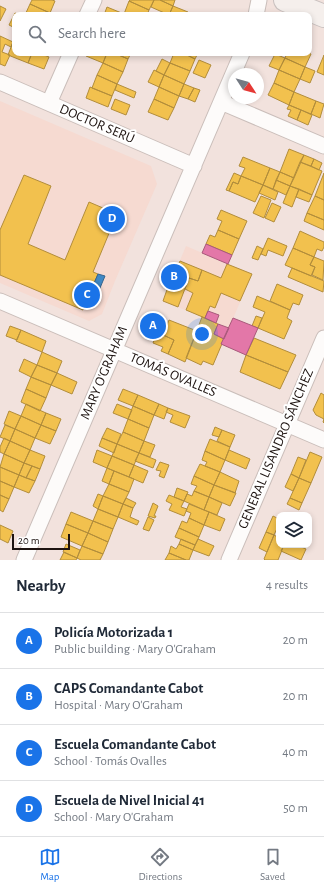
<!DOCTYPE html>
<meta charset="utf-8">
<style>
body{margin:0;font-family:"Alegreya Sans",sans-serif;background:#f6f6f7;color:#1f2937}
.controls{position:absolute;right:12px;bottom:12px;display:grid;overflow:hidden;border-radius:8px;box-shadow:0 2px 6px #0003}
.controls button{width:36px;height:36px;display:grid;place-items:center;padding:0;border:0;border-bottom:1px solid #e0e1e3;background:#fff;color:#1f2937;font:20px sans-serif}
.compass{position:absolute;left:228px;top:68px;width:36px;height:36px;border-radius:50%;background:#fff;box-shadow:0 2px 6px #0003;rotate:126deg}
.scale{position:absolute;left:12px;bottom:10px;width:58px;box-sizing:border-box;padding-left:4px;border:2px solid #1d1310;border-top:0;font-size:11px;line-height:14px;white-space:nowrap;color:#1d1310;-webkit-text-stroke:3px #fff;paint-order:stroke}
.you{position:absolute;left:202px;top:334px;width:14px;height:14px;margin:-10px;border:3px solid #fff;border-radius:50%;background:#1a73e8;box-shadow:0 0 0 6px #1a73e833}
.badge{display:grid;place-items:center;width:26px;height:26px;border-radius:50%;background:#1a73e8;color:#fff;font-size:13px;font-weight:700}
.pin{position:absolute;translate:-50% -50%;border:2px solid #fff;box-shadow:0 1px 4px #0006}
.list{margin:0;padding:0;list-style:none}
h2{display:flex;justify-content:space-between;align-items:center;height:52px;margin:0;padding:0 16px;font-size:17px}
h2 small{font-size:13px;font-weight:400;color:#747a83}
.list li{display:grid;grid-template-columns:26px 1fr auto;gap:12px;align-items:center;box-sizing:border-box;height:56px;padding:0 16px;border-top:1px solid #e0e1e3}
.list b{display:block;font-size:15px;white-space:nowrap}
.list p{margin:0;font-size:13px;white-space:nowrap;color:#747a83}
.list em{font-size:13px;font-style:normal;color:#747a83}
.icon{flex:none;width:22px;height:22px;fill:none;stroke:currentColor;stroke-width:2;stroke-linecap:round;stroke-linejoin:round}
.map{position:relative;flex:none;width:324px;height:560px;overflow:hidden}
.search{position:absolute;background:#fff;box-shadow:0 2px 6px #0003;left:12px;right:12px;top:12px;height:44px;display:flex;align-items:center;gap:10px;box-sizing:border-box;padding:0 14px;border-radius:8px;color:#747a83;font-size:15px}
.sheet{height:276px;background:#fff}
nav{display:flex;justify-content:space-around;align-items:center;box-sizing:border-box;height:56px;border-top:1px solid #e0e1e3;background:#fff;font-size:11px;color:#747a83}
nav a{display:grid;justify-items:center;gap:2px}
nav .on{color:#1a73e8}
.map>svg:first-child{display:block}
.built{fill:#f6dad1}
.homes{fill:#f2c14e;stroke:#b28d3b}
.schools{fill:#3f88c5;stroke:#35658f}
.health{fill:#e377a8;stroke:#a8597a}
.building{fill:#d6cac5;stroke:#bbaeaa}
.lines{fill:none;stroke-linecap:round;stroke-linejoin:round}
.minor-casing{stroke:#cabeba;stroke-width:17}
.primary-casing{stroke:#c9c1bf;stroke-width:24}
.minor{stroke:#fdfbfa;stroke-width:15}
.primary{stroke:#f5efec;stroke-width:22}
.labels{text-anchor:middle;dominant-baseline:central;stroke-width:4;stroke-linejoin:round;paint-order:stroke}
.street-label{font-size:14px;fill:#1d1310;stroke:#fff}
</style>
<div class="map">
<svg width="324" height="560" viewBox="0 0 324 560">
<rect width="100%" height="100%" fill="#f2e2dd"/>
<!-- built -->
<path class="built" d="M0 101 151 166 157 184 115 281 102 314 89 321 0 283Z
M186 246 252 274 229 328 163 301Z"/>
<!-- homes -->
<path class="homes" d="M32 0H52L55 1 50 13 30 4Z
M130 0H154L149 10 129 1Z
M154 0H160L173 6 169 15 151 7Z
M160 0H175L173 6Z
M129 1 149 10 147 15H127L124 14Z
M30 4 50 13 49 15H25Z
M0 6 6 9 0 21Z
M173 6 188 12 187 15H169Z
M107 7 124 14 123 15H104Z
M15 13 20 15H15V28L9 25Z
M0 36 13 42 11 47 5 44 2 52 10 55 5 66 0 64Z
M13 42 15 43V53H32L28 63 8 55Z
M32 53H39L49 57 44 69 28 63Z
M88 53H107L103 63 86 56Z
M107 53H114L128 59 123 72 103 63Z
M114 53H131L128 59Z
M174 53H183L195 59 190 71 170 63Z
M183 53H198L195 59Z
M287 53H308L311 54 305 67 285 58Z
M275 54 285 58 279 70 269 66Z
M324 55V75L317 72Z
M285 58 305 67 300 79 279 70Z
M162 59 170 63 164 75 156 71Z
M199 60 211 65 205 78 193 73Z
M103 63 123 72 117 84 97 75Z
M170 63 190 71 184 84 164 75Z
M305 67 315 71 310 83 300 79Z
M154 70 164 75 159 87 148 82Z
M279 70 300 79 294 92 274 83Z
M97 75 117 84 112 96 92 88Z
M164 75 184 84 179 96 159 87Z
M274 83 294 92 289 105 268 95Z
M117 84 136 92 134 98 115 90Z
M184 84 194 88 188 99 179 96Z
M90 87 112 96 108 107 86 98Z
M159 87 179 96 174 108 154 99Z
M194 88 200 90 195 102 188 99Z
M294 92 316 101 311 114 289 105Z
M115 99 130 105 126 115 111 109Z
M154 99 174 108 168 120 148 112Z
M316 101 324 104 320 118 311 114Z
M289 105 301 110 297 120 288 116 291 110 287 109Z
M301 110 312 115 308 125 297 120Z
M289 149 304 155 294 178 280 172Z
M304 155 314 159 311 166 300 162Z
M243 157 270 168 263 185 241 176 245 168 239 166Z
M314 159 322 163 319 170 311 166Z
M300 162 322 171 312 195 290 186Z
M270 168 280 172 273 189 263 185Z
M280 172 294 178 290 186 276 180Z
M234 173 241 176 238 184 233 182 229 191 226 190Z
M324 173V200L315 196Z
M24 175 51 186 28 244 65 260 89 202 117 214 93 272 98 274 83 310 0 275V230Z
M241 176 263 185 255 202 229 191 233 182 238 184Z
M276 180 290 186 286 195 273 189Z
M263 185 278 192 275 200 259 193Z
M290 186 299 189 292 207 283 203Z
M299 189 312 195 309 202 296 197Z
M261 196 271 200 264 218 253 213Z
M315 196 324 200V220L307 213Z
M272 203 281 207 274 222 265 218Z
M221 210 247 221 239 239 218 230 222 221 217 219Z
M307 213 324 220V230L304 221Z
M218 230 239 239 232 255 206 244 210 235 215 237Z
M300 231 324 242V247L322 251 317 249 314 257 293 248Z
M268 238 287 246 283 256 268 250 266 256 261 254Z
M257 246 263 249 258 260 252 258Z
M293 248 314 257 310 265 315 267 311 276 285 265Z
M314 257 324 261 323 280 312 275 315 267 310 265Z
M180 261 202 270 198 281 189 278 178 307 163 301 169 284 175 287 180 275 175 272Z
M227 264 252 274 240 301 221 293 215 308 210 306 205 318 186 310 193 293 185 289 189 278 198 281 202 270 221 278Z
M292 268 324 281 323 292 288 277Z
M277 284 303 295 299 305 293 303 290 310 270 301Z
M257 296 290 310 287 318 292 321 284 339 258 328 265 312 253 307Z
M256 316 262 318 258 328 252 326Z
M202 317 218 324 214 334 224 339 213 365 203 361 201 365 186 358Z
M169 320 197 331 185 362 168 354 174 340 163 335Z
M10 326 21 330 17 340 6 336Z
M21 330 46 341 42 352 16 341Z
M157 332 174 340 168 354 161 351 163 347 153 343Z
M254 338 296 355 288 372 246 355Z
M42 352 62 361 57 373 37 365Z
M246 355 288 372 280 389 240 372Z
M24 359 37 365 31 377 19 371Z
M37 365 57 373 51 385 31 377Z
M57 373 77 382 72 394 51 385Z
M31 377 51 385 46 398 26 389Z
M26 389 46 398 40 411 21 402Z
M123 389 138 395 133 406 118 400Z
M321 393 324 395V423L323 422 324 419 316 415 313 410Z
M138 395 159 404 154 415 133 406Z
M26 404 46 413 41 425 21 416Z
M117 404 132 410 128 419 113 413Z
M159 404 168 408 164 419 154 415Z
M133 406 154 415 149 428 128 419Z
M168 408 190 416 185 428 170 422 173 415 166 412Z
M9 411 21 416 15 429 4 424Z
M46 413 61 419 56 431 41 425Z
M21 416 41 425 35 438 15 429Z
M128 419 149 428 144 441 123 432Z
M5 425 15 429 10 441 0 437Z
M41 425 56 431 50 444 35 438Z
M215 427 222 430 219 437 212 435Z
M107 428 121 434 117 444 102 438Z
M15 429 35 438 30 450 10 441Z
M222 430 235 435 230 447 217 441Z
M123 432 144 441 139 453 117 444Z
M4 438 10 441 4 454 0 452V447Z
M102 438 117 444 114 453 99 446Z
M210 439 230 447 225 460 205 451Z
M10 441 30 450 24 463 4 454Z
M144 441 155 445 150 457 139 453Z
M117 444 139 453 134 465 112 456Z
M30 450 45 456 40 469 24 463Z
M97 450 112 456 107 468 93 462Z
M229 450 250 459 246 469 225 460Z
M205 451 225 460 220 472 205 466 207 462 202 460Z
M310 452 322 457 311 483 299 478Z
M139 453 156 460 153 468 135 461Z
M4 454 24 463 19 475 0 467Z
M112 456 134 465 129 477 107 468Z
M298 457 306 460 299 478 291 474Z
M160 462 169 465 164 478 159 476 161 471 156 470Z
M24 463 32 466 26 478 19 475Z
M200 464 220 472 214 485 194 476Z
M134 465 148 471 143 483 129 477Z
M32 466 40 469 35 481 26 478Z
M0 467 19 475 14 487 0 481Z
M107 468 114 471 109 484 102 481Z
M114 471 134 479 129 492 109 484Z
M220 472 239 481 235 493 214 485Z
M291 474 299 478 293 491 285 487Z
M19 475 35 481 29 493 14 487Z
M194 476 214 485 209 497 194 491 197 486 191 484Z
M299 478 311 483 302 503 290 498Z
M0 481 14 487 9 499 0 495Z
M109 484 129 492 123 504 103 496Z
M214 485 236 493 230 506 209 497Z
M177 488 188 492 184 501 174 497Z
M194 491 209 497 204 510 184 501 187 494 192 496Z
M98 494 103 496 98 509 93 506Z
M0 495 9 499 3 512 0 510Z
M169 495 184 501 181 507 187 509 184 516 169 510 172 504 166 501Z
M103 496 123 504 118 517 98 509Z
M209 497 222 503 217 515 204 510Z
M126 498 136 503 133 508 123 504Z
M290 498 302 503 299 510 287 504Z
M153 503 158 506 154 516H156L155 518 148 516Z
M123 504 133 508 130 517 139 521 137 525 118 517Z
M189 504 209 512 204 525 189 518 191 513 186 511Z
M98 509 118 517 113 529 93 521Z
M71 512 93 521 88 533 66 524Z
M209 512 225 519 220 531 204 525Z
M273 516 279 519V524L274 535 266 532Z
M148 517 154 520 149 531 143 529Z
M189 518 204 525 199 537 179 528 182 521 187 523Z
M93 521 113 529 108 542 88 533Z
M66 524 88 533 82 546 61 537Z
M0 525 13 531 8 543 0 539Z
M179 528 199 537 195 545 175 537Z
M266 532 274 535 267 552 259 548Z
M88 533 108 542 103 554 82 546Z
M274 535 279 538V545H284L278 560H265L264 559Z
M181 539 195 545 193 550 179 544Z
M198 539 214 546 209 556 193 550Z
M66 544 80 550 77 558 63 552Z
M179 544 193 550 189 560H186L169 553 171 546 176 549Z
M284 545H296L306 549 301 560 281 551Z
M82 546 103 554 100 560H81L77 558Z
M64 552 77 558 76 560H60Z
M169 553 186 560H165Z"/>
<!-- schools -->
<path class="schools" d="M98 274 105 276 92 307 85 304Z"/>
<!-- health -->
<path class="health" d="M206 244 232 255 228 264 202 253Z
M175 272 180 275 175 287 169 284Z
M208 311 219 315 216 323 205 318Z
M233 318 258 328 246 355 221 344Z
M218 324 229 328 224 339 214 334Z"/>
<!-- building -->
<path class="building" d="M150 329 157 332 155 338 150 336 149 332Z"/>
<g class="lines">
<!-- minor casing -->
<g class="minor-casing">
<path id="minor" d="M87 15 94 0
M256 15 259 0
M0 82 194 166
M221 102 324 146
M49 103 71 53
M0 301 324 440
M24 560 242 53
M229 560 324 338"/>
</g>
<!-- primary casing -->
<g class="primary-casing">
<path id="primary" d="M285 0 324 16"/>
</g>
<!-- minor -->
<use href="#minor" class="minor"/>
<!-- primary -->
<use href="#primary" class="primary"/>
</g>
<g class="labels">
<!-- street labels -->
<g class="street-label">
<text transform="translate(97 124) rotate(23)">DOCTOR SERÚ</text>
<text transform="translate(104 373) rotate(-67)">MARY O'GRAHAM</text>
<text transform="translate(173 375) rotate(23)">TOMÁS OVALLES</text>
<text transform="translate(276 449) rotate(-67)">GENERAL LISANDRO SÁNCHEZ</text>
</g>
</g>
</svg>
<div class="controls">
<button><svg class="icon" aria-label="layers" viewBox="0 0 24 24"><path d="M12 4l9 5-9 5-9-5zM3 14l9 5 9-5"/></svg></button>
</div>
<svg class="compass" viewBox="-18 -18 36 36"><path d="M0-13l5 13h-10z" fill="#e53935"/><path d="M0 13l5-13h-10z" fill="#747a83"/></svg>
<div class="scale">20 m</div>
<div class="you"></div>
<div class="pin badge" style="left:153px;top:326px">A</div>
<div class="pin badge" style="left:174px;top:277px">B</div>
<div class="pin badge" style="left:87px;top:295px">C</div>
<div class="pin badge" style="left:112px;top:219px">D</div>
<div class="search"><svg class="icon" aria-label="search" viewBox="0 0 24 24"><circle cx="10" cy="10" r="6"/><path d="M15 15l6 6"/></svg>Search here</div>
</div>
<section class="sheet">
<h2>Nearby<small>4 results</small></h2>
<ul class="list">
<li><span class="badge">A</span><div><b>Policía Motorizada 1</b><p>Public building · Mary O'Graham</p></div><em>20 m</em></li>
<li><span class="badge">B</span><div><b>CAPS Comandante Cabot</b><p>Hospital · Mary O'Graham</p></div><em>20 m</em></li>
<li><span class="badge">C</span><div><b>Escuela Comandante Cabot</b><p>School · Tomás Ovalles</p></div><em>40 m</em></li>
<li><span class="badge">D</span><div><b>Escuela de Nivel Inicial 41</b><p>School · Mary O'Graham</p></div><em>50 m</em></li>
</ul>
</section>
<nav>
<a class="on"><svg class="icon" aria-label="map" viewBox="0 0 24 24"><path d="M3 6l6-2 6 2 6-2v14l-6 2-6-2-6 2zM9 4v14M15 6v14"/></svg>Map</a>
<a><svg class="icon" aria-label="directions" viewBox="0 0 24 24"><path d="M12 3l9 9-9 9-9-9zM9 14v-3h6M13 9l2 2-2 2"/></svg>Directions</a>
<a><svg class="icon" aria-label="saved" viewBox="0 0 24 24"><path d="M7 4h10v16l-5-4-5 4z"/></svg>Saved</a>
</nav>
